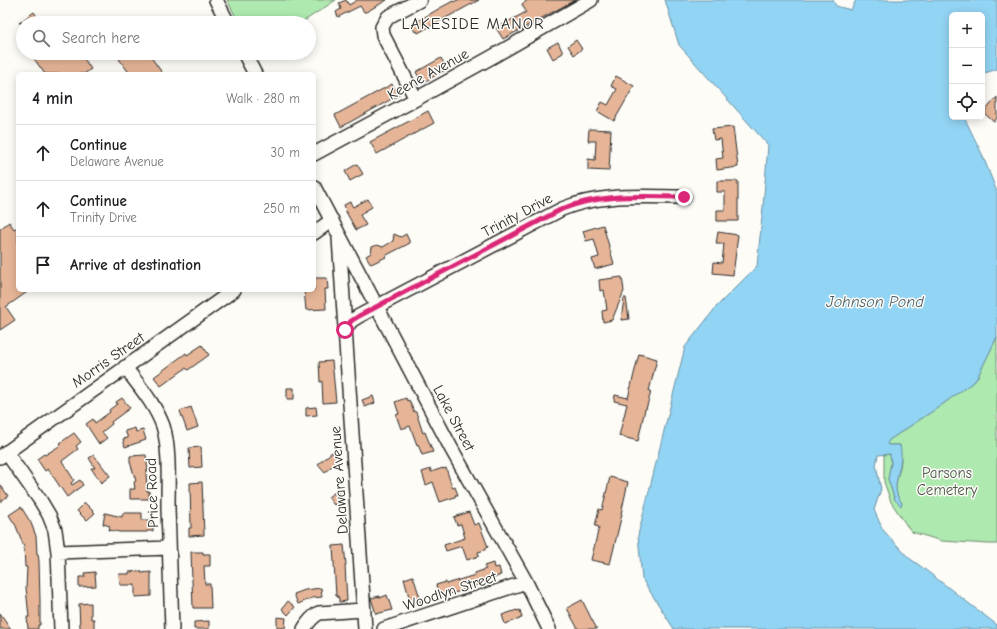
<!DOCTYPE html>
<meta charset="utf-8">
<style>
body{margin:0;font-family:"Comic Neue",sans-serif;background:#f6f6f6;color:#202124}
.controls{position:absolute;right:12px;top:12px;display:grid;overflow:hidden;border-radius:6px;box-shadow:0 2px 10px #0003}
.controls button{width:36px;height:36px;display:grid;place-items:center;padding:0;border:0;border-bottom:1px solid #e0e0e0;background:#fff;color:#202124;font:20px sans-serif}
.stop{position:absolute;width:12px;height:12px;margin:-9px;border:3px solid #db2777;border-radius:50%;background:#fff}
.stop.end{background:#db2777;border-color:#fff;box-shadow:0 1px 4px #0008}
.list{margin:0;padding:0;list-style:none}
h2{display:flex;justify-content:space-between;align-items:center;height:52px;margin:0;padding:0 16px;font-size:17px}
h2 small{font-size:13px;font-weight:400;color:#757577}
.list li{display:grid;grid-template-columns:26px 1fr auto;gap:12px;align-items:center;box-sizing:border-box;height:56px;padding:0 16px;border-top:1px solid #e0e0e0}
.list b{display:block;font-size:15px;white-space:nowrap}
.list p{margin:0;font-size:13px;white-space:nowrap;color:#757577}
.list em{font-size:13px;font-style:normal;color:#757577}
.icon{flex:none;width:22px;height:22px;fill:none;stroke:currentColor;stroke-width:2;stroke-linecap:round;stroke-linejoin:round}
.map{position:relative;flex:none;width:997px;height:629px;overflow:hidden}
.search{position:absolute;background:#fff;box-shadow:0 2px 10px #0003;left:16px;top:16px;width:300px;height:44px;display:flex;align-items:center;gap:10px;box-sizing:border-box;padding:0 14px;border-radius:22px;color:#757577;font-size:15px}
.panel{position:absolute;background:#fff;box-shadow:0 2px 10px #0003;left:16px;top:72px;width:300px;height:220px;border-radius:6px}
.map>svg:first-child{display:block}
.green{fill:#aee9af;stroke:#6c8a6d}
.water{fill:#92d4f3;stroke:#6990a3}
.building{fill:#e6b597;stroke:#2b2b2b}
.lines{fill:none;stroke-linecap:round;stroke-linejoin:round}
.minor-casing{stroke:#2b2b2b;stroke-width:16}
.minor{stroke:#fdfcf7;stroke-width:13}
.route{stroke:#db2777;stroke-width:5}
.labels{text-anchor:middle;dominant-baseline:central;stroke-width:3;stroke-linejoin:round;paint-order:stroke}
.street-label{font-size:15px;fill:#2b2b2b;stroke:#fdfcf7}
.park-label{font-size:15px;fill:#4c5a4c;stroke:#fdfcf7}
.neighbourhood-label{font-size:16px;letter-spacing:1px;fill:#2b2b2b;stroke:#fdfcf7}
.water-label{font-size:16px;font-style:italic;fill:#4a5e67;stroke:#fdfcf7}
</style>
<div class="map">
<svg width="997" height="629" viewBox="0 0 997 629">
<rect width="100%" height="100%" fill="#fdfcf7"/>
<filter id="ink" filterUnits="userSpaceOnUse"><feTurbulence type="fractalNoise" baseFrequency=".025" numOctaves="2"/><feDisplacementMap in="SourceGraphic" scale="8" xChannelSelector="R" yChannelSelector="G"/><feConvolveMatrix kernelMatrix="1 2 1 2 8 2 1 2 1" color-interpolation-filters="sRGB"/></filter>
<g filter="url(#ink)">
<!-- green -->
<path class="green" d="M227 0H336L301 23H239Z
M997 337V544H988L942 541 912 532 907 526 891 502 884 482V455L890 454 891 463 888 479 895 500 901 506 902 503C890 488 899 478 901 462 901 457 900 451 900 445H888L886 444 889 440 936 409 976 380Z"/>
<!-- water -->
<path class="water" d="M665 0H833L836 6 851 10 856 0H997V69L982 74V15H952V117H964L982 154 997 192V337L976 380 936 409 889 440 887 444 888 445H900C905 462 891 484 898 497 899 499 901 501 902 503L901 506 895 500 888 479 891 463 890 454 878 455 876 465 881 489 874 510 883 530 909 558 919 565 997 625V629H674L642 579 638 535 685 347 717 306 757 266 763 207 768 145 679 45Z"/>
<!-- building -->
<path class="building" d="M346 0 349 5 357 0H387L366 12H364L360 6 338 17 336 12 341 9 339 3Z
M457 0H479L418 33 417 31 415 32 411 25 440 8 453 1 454 2Z
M528 0H575L503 39 496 28 526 12 522 4Z
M34 12 41 23H19Z
M576 40 582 49 574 55 568 46Z
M558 42 563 53 553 59 547 48Z
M30 53H80L91 69 84 74H45Z
M127 53H148L163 74H130L119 59Z
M441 58 447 69 422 83 416 72Z
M616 76 634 86 614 121 597 111 602 102 608 105 617 89 611 86Z
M392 84 399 95 341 127 335 115Z
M997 97V118L994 122 985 114 986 113 985 111Z
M428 111 434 123 377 154 370 142Z
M733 127 738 167 717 170 716 159 723 158 721 139 714 140 712 129Z
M589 129 611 130 609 171 588 170V159L595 160 596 141H588Z
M357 164 363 174 350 181 345 171Z
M717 181H738V221H717V210H725V192H717Z
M368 199 372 207 362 213V214L360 215 366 225 356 230 345 210H346L344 205 350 202 353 207Z
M9 222 14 229 18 227V290H30L6 307 15 320 0 330V229Z
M603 225 614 264 595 269 592 259 599 257 594 239 586 241 583 231Z
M718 232 738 235 733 275 713 273 714 262 722 263 724 244H716Z
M394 234 401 237 406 234 410 243 385 256 386 257 371 264 366 256 371 253 372 247 377 245 383 247 393 241Z
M622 277 624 291 612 320 603 322 602 311 607 310 604 290 600 291 599 280Z
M314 278H327L328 289H325L326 309 306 310 304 290H314Z
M624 298H626L629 319 621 320Z
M202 345 209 355 188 370 186 368 161 386 154 377 186 353 187 355Z
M639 354 657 359 649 391 651 392 646 409H645L638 441 619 436 627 404 614 401 615 395 628 398Z
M332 361 336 402 323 403 322 381 320 382 319 362Z
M287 388H294V399H287Z
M373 396 375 403 365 407 362 400Z
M122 398 130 408 111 422 112 424 102 432 107 438 99 444 86 424 93 419 95 423 110 412 109 410 117 404 116 402Z
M406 398 407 401 409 400 414 412H416L423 433 425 432 433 452 422 455 418 444 417 445 410 426 401 429 396 415 399 414 395 402Z
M191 407 198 427 187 431 180 411Z
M316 407 317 415 306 416V408Z
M135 428 136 432 143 430 146 440 125 447 123 439 128 438 125 431Z
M74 433 81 442 76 446 78 449 62 461 74 480 71 483 72 485 80 480 83 485 67 497 48 469 45 471 37 459 44 454 45 455 61 445 60 443Z
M201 447 202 467 190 468 189 448Z
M332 452 339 460 325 472 318 464Z
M94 455 110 476 101 483 91 468H95L89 458Z
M146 455 148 471H146L147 491H149V499H130V489H135L134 482 136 481 130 462V456Z
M443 468V469L446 468 452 487 453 488 455 487 458 495H455V497L440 502 433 482 426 485 422 472 431 469V472Z
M610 477 628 482 621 514H622L610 564 591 560 599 527 595 526 599 509 602 510Z
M202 482 204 535 189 536V528H191L190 483Z
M0 484 8 496 0 502Z
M337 491 343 499 336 505 335 504 334 505 328 497Z
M85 503 95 513 87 520 85 518H84L77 511Z
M21 507 31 523 36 536 37 554H38L39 561 40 602V625H38V629H28L27 617H29L26 588 27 567H25L24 547 16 526 9 515Z
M469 512 474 525 479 523 488 547 485 548V550L478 552 479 556 467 560 462 546 446 551 444 545 465 538 461 524 457 525 454 517Z
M105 513 122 517 123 513H142V520H153V531H147V532H120L109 530 110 526 103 524Z
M344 545 346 565H345L347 601 339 602V598H338V596H336L333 546Z
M191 552H203V554H210V566H204L205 584H210L211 608H193Z
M493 563 494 568 499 567 501 575H499V576L483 581 484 582 471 588 440 597 436 585 446 582V584L475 575V573L486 569 484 566Z
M141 571V573L151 572V596L135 597V585H120L119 574H129V572Z
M95 572 96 586 79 587V577H85L84 573Z
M413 576 421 601H420L421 604 413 606V604H411L404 579Z
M321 588 322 597 312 598 298 604 294 594 305 590Z
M387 595 392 610 376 614 371 598 380 596V598Z
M582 600 591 618 597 629H578L572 618 567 608Z
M288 601 295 607 288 615 282 609Z
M91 603V619H94V629H82V628H80L79 604Z
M517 610V611L520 610 522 618H520V619L505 624 502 615Z
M0 613 11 629H0Z
M277 617 286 618 285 628 277 627Z
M209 621V629H194V622Z"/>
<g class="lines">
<!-- minor casing -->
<g class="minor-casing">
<path id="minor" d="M216 0 228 23
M244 53 255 74
M416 99 383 35 382 27 388 17 420 0
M314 154 416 99 492 57 591 0
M314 187 451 448 526 582 549 629
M314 233 332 220
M339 238 365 629
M345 330 351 321 359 316 562 209C600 193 643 197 684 197
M125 367C139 386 155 404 163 426 170 448 168 484 168 508 169 548 171 589 172 629
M6 452 40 500 49 515 55 530 58 552 61 629
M0 457 234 290
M58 552 169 548
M304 629C308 622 312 617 319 613L363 610
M384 629 526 582"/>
</g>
<!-- minor -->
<use href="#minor" class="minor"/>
</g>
</g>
<g class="lines" filter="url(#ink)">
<!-- route -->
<path class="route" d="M345 330 351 321 359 316 562 209C600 193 643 197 684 197"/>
</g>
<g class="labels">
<!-- street labels -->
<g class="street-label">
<text transform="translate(428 74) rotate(-29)">Keene Avenue</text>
<text transform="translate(517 215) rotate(-28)">Trinity Drive</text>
<text transform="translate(108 360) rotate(-35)">Morris Street</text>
<text transform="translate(454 418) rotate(62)">Lake Street</text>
<text transform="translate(339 480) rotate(-94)">Delaware Avenue</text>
<text transform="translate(152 493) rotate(-92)">Price Road</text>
<text transform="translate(450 591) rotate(-18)">Woodlyn Street</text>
</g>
<!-- park labels -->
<g class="park-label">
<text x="947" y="473">Parsons<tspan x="947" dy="17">Cemetery</tspan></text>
</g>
<!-- neighbourhood labels -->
<g class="neighbourhood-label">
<text x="473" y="24">LAKESIDE MANOR</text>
</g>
<!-- water labels -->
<g class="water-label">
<text x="875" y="302">Johnson Pond</text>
</g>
</g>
</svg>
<div class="controls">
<button>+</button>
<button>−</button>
<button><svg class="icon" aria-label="locate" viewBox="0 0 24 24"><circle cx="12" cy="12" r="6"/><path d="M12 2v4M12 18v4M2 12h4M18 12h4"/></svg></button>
</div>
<div class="stop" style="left:345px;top:330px"></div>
<div class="stop end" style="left:684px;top:197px"></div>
<div class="search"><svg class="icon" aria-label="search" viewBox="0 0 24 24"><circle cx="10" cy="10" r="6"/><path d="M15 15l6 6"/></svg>Search here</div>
<section class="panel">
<h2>4 min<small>Walk · 280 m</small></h2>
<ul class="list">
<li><svg class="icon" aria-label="ahead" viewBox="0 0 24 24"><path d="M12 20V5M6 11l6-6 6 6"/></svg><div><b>Continue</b><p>Delaware Avenue</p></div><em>30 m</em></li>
<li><svg class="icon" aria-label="ahead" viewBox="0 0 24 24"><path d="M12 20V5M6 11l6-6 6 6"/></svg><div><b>Continue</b><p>Trinity Drive</p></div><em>250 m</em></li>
<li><svg class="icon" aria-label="arrive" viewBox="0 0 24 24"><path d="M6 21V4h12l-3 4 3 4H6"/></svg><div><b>Arrive at destination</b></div></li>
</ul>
</section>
</div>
